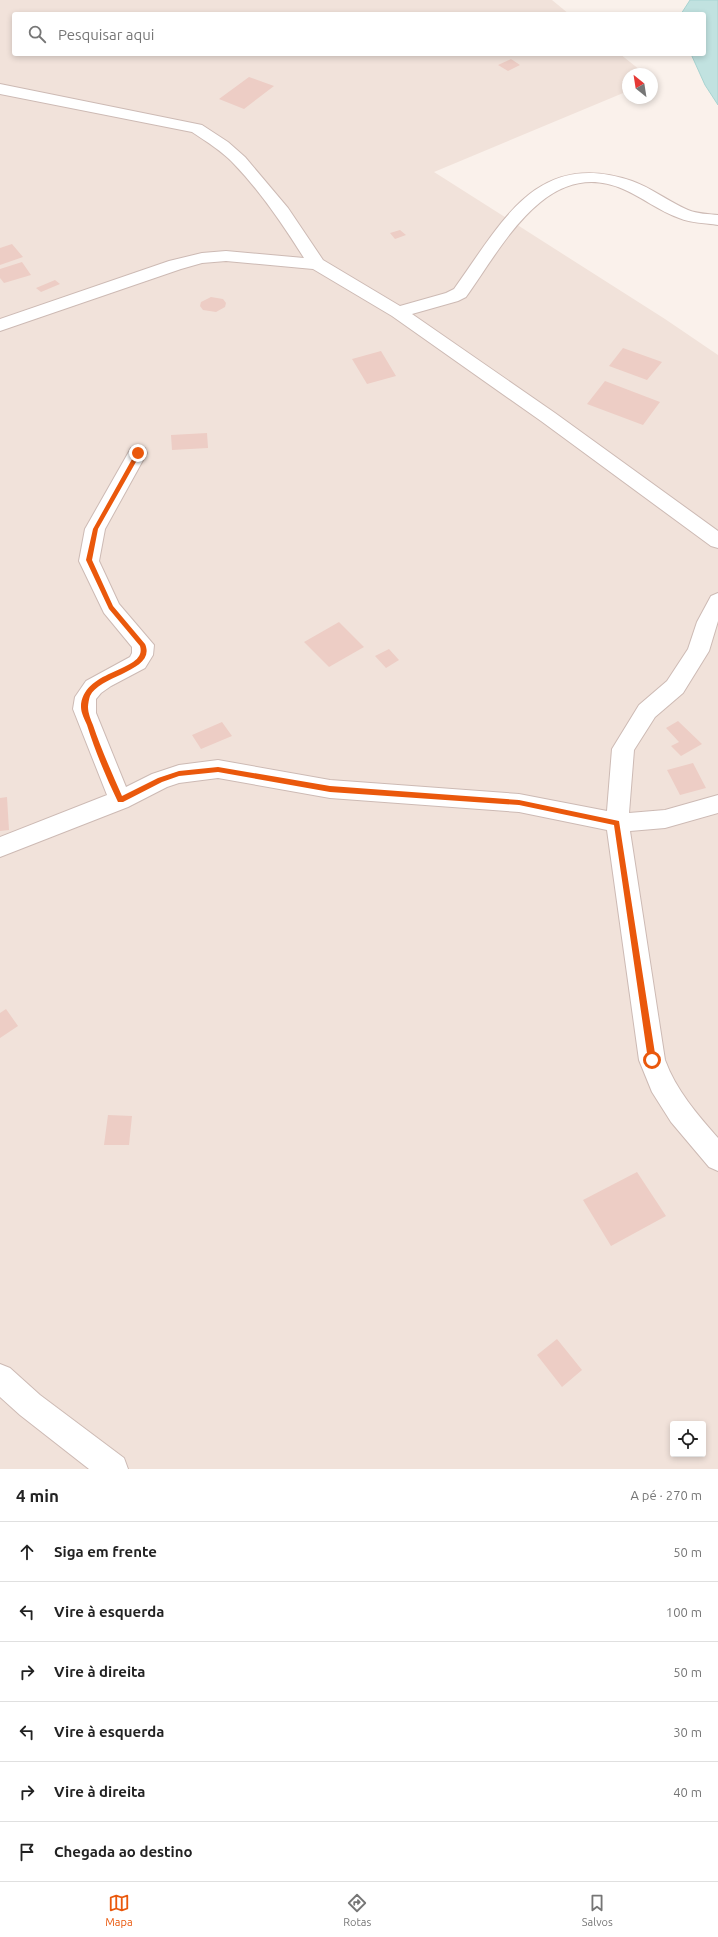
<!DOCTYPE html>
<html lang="pt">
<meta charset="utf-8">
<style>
body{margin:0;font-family:Ubuntu,sans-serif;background:#f2f2f2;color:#222}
.controls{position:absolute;right:12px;bottom:12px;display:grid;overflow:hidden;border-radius:4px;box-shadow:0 2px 6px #0003}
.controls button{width:36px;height:36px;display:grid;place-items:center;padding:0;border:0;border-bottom:1px solid #e0e0e0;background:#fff;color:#222;font:20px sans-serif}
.compass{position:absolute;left:622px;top:68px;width:36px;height:36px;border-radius:50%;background:#fff;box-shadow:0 2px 6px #0003;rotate:330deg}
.stop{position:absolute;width:12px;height:12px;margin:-9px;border:3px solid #ea580c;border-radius:50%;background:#fff}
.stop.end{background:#ea580c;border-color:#fff;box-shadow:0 1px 4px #0008}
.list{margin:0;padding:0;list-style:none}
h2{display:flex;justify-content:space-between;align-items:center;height:52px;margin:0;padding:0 16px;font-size:17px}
h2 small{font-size:13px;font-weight:400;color:#767676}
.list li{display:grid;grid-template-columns:26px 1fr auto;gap:12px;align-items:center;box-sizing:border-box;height:60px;padding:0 16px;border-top:1px solid #e0e0e0}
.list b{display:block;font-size:15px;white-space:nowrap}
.list em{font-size:13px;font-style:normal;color:#767676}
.icon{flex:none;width:22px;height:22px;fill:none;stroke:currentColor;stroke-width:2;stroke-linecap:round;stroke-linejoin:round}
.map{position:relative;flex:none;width:718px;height:1469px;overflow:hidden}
.search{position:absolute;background:#fff;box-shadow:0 2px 6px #0003;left:12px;right:12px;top:12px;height:44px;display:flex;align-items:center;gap:10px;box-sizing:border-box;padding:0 14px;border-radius:4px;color:#767676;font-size:15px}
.sheet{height:412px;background:#fff}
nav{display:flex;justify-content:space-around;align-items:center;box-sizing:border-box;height:56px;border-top:1px solid #e0e0e0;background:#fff;font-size:11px;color:#767676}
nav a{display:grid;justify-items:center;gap:2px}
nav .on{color:#ea580c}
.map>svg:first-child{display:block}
.residential{fill:#f1e2da;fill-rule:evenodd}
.water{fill:#c1e2e0;stroke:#a8d3d1}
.building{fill:#edcdc5}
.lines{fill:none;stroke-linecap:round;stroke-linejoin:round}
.minor-casing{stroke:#cdbab4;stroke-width:2}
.minor{fill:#fff;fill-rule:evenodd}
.route{fill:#ea580c}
</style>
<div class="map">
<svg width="718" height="1469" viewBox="0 0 718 1469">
<rect width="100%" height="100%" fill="#faf1eb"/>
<!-- residential -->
<path class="residential" d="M0 0H552L569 14H14V54H620L645 74H628V91L434 172 665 319 718 355V1469H0ZM673 1424H703V1454H673Z"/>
<!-- water -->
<path class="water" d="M690 0H718V105L705 85 691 54H704V14H681Z"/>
<!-- building -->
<path class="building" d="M511 59 520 65 508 71 498 65Z
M249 77 274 86 244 109 219 99Z
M400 230 406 235 395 239 390 233Z
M12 244 23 257 0 265V248Z
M22 262 31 275 4 283 0 278V269Z
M55 280 60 284 41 292 36 288Z
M211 297 223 299 226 303 225 307 216 312 203 310 200 306 201 302Z
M623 348 662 362 647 380 609 366Z
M381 351 396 376 367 384 352 359Z
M605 381 660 402 643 425 587 404Z
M207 433 208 448 172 450 171 435Z
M339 622 364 647 329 667 304 642Z
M389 649 399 660 386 668 375 656Z
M678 721 702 744 681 756 671 746 679 742 666 728Z
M222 722 232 736 201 749 192 735Z
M693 763 706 788 680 795 667 770Z
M7 797 9 830 0 831V798Z
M6 1009 18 1026 0 1038V1013Z
M108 1115 132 1116 129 1145H104Z
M637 1172 666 1216 611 1246 583 1200Z
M557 1339 582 1370 562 1387 537 1355Z"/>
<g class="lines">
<!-- minor casing -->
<g class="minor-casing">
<path id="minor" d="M0 84 202 125 228 142 245 157 288 208 323 260 400 306 446 293 454 289C501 224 536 148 632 181 652 188 669 202 688 210 697 214 709 214 718 215V225C706 223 691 223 679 218 659 211 642 197 623 189 547 156 502 247 466 297L458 301 412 314 555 413 718 531V548L711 546 541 421 392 316 313 269 226 261 202 263 181 269 0 331V319L169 261 202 253 226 251 304 258C283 225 261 192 234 164 222 151 207 142 192 132L0 94Z
M138 447 145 448 147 453 105 529 99 561 119 604 154 645 153 655 145 668 111 686 101 693 96 699V713L126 787 152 774 179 765 218 760 330 780 519 794 607 811 612 749 639 705 667 681 688 649 697 622 711 596 718 593V621L709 651 683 693 655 717 634 750 629 813 665 810 718 795V813L665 828 630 831 665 1060C676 1090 697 1114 718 1138V1171L709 1167 671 1122 652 1092 639 1060 607 830 519 812 330 798 218 778 179 783 167 787 128 807 0 857V837L107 795 73 709 75 697 86 681 130 657 132 653V647L104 613 79 561 85 529 131 448Z
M0 1364 10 1368 40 1395 124 1458 128 1469H89L20 1415 0 1397Z"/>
</g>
<!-- minor -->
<use href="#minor" class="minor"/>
</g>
<!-- route -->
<path class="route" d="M136 452 141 453 98 529 92 560 113 606 145 644C157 671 100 675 90 696 89 699 88 704 88 707 88 713 91 720 93 725 101 749 112 773 122 796L158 778 179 771 218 767 330 786 519 800 619 821 656 1060 655 1063H649L648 1060 614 825 519 805 330 792 218 772 179 776 162 782 123 802H118C106 777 95 751 87 725 85 720 81 713 81 707 82 668 148 672 140 646L109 609 86 560 93 529Z"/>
</svg>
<div class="controls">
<button><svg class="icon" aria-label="locate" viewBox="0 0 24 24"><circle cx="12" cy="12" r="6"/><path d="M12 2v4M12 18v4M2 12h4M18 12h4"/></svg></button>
</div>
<svg class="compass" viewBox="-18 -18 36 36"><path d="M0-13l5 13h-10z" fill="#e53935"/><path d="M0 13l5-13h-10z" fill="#767676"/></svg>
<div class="stop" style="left:652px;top:1060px"></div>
<div class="stop end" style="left:138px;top:453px"></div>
<div class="search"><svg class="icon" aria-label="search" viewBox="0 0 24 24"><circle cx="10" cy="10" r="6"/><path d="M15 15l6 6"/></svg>Pesquisar aqui</div>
</div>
<section class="sheet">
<h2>4 min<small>A pé · 270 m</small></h2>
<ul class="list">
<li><svg class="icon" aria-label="ahead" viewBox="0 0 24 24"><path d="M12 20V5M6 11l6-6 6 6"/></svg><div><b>Siga em frente</b></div><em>50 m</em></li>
<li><svg class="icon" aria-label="left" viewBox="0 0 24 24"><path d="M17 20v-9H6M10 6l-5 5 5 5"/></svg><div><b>Vire à esquerda</b></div><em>100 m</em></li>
<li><svg class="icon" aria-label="right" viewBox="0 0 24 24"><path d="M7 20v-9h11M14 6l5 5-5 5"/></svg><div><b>Vire à direita</b></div><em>50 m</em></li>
<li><svg class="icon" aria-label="left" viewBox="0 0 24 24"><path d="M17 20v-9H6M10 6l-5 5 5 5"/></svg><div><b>Vire à esquerda</b></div><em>30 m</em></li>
<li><svg class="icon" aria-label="right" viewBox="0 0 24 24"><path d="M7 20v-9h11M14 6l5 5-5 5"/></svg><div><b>Vire à direita</b></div><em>40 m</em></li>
<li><svg class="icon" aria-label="arrive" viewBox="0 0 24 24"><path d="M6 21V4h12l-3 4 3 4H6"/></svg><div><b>Chegada ao destino</b></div></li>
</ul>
</section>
<nav>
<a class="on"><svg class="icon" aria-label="map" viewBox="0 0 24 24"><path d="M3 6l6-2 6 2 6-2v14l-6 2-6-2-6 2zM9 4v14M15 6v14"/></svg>Mapa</a>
<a><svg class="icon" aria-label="directions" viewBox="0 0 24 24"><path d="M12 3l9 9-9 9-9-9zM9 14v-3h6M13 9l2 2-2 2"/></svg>Rotas</a>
<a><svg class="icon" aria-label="saved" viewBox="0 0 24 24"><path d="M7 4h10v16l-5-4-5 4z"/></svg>Salvos</a>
</nav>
